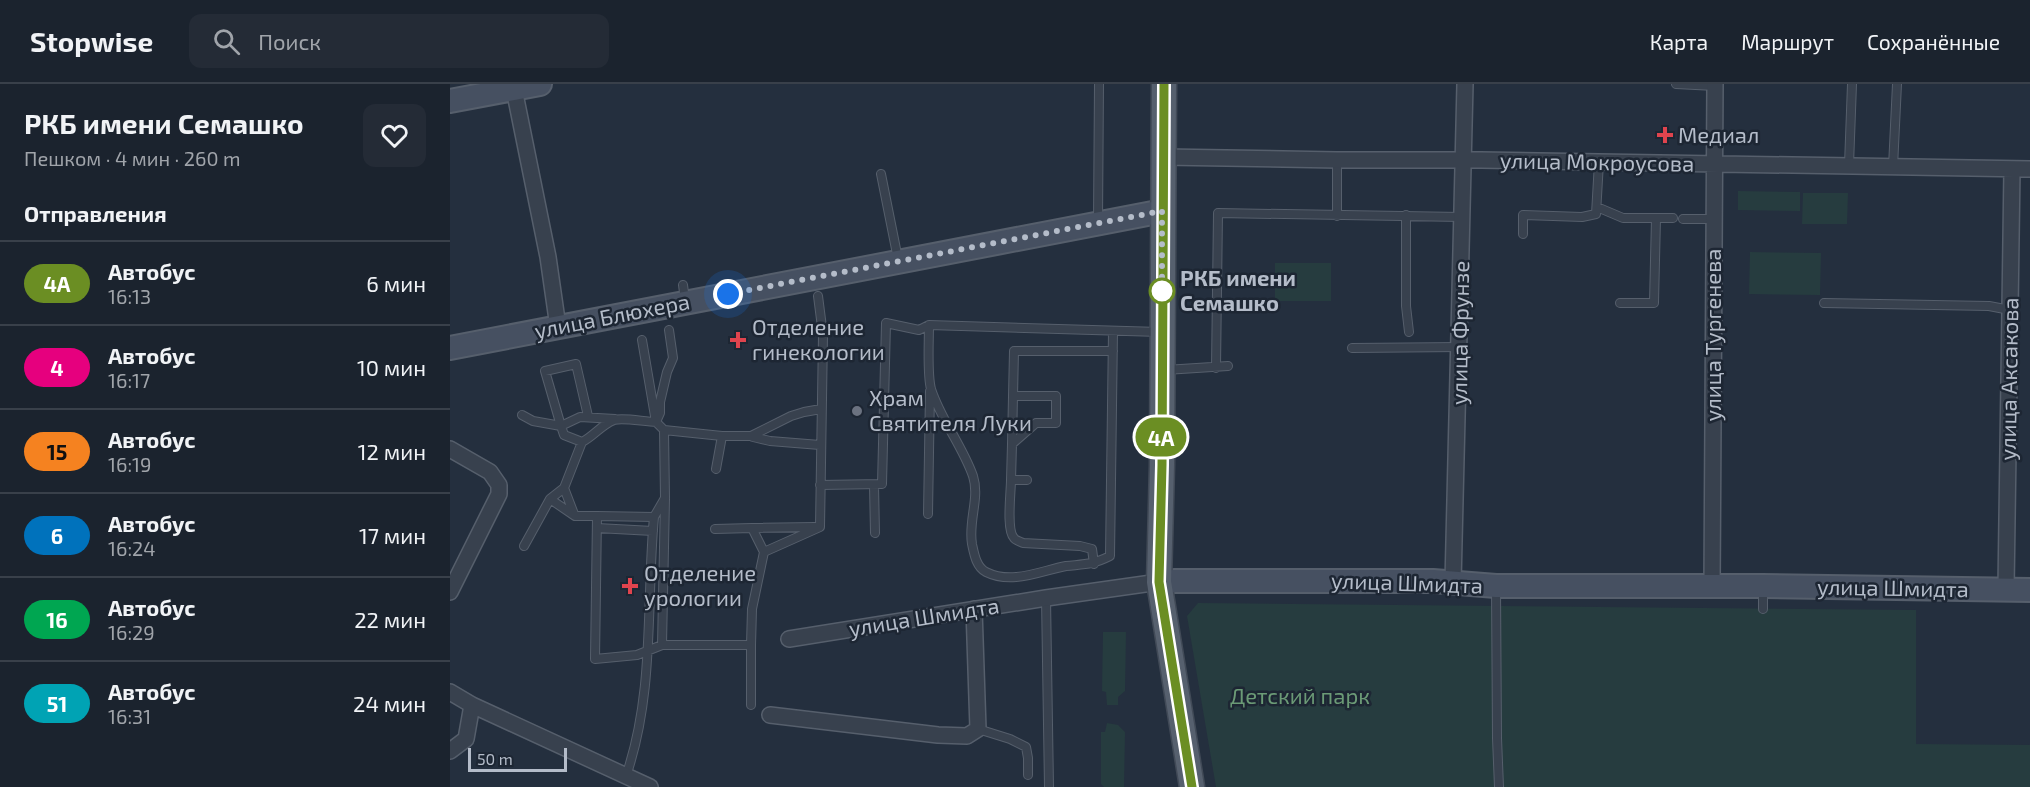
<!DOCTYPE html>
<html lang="ru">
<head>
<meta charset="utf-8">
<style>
	:root { --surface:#1b232e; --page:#242b36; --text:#f1f3f6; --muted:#a0a4aa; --line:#39404a }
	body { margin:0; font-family:"Exo 2",sans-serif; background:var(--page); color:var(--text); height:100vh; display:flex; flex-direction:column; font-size:22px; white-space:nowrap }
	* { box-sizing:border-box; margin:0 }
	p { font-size:20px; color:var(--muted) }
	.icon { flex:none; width:33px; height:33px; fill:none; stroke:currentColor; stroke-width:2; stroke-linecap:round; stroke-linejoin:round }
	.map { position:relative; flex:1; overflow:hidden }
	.panel { display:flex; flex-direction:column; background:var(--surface); width:450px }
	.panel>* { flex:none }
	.badge { padding:0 12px; border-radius:20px; font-size:21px; line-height:39px }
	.scale { position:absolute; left:18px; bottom:15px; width:99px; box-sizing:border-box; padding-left:6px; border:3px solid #b4bcc9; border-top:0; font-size:16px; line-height:21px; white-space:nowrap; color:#b4bcc9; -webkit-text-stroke:4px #1d2633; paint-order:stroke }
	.you { position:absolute; width:30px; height:30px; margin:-15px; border:4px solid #fff; border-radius:50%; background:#1a73e8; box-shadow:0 0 0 9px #1a73e833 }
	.map>.badge { position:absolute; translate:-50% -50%; box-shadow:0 0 0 3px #fff }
	h2 { padding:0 24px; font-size:22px; line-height:54px }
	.round { display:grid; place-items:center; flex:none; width:63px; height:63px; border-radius:12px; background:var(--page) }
	.headline { display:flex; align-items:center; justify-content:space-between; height:102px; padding:0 24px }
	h1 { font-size:28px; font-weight:700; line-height:45px }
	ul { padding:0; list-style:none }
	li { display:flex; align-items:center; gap:18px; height:84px; padding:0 24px; border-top:2px solid var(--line) }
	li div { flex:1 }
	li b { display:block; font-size:22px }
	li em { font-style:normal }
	li .badge { min-width:66px; font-weight:700; text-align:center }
	header { display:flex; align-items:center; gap:36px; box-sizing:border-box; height:84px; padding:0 30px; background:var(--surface); border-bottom:2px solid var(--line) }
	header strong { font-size:28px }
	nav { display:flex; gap:33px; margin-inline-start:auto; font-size:21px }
	.search { width:420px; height:54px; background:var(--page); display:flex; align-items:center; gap:15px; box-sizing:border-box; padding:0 21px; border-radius:12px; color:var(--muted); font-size:22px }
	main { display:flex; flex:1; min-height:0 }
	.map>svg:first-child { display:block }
	.green { fill:#263c3f }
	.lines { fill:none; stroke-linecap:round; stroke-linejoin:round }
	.lane-casing { stroke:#565f6c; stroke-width:10 }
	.street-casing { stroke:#565f6c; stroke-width:18 }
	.secondary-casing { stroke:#565f6c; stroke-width:26 }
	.primary-casing { stroke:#414a57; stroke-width:27 }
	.lane { stroke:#38414e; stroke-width:8 }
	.street { stroke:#38414e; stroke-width:15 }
	.secondary { stroke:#465061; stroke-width:22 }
	.primary { stroke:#56606e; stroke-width:24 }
	.line-casing { stroke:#fff; stroke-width:14 }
	.line { stroke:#6b8e23; stroke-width:9 }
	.walk { stroke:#b4bcc9; stroke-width:6; stroke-dasharray:0 10.8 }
	.health-dot { fill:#e0444e; stroke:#1d2633; stroke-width:2 }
	.stop-dot { fill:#fff; stroke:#6b8e23; stroke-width:3 }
	.worship-dot { fill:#6b7280; stroke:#1d2633; stroke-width:2 }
	.labels { text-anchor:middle; stroke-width:5; stroke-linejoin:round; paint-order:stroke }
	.poi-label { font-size:22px; fill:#b4bcc9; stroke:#1d2633; text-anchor:start }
	.street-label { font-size:22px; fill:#b4bcc9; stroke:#1d2633 }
	.stop-label { font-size:22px; font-weight:bold; fill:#b4bcc9; stroke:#1d2633; text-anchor:start }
	.park-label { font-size:22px; fill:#6b9a76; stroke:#1d2633 }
</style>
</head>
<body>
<header>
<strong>Stopwise</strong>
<div class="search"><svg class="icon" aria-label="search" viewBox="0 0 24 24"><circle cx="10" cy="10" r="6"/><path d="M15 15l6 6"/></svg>Поиск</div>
<nav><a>Карта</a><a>Маршрут</a><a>Сохранённые</a></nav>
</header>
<main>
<section class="panel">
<div class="headline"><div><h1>РКБ имени Семашко</h1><p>Пешком · 4 мин · 260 m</p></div><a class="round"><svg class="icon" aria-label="heart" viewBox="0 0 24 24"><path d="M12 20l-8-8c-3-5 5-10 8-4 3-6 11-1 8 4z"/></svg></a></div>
<h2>Отправления</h2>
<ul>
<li><span class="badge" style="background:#6b8e23;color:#fff">4А</span><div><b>Автобус</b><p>16:13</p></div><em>6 мин</em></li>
<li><span class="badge" style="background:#e6007e;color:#fff">4</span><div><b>Автобус</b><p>16:17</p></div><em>10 мин</em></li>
<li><span class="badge" style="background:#f58220;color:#111">15</span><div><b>Автобус</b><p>16:19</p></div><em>12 мин</em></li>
<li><span class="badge" style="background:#0072bc;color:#fff">6</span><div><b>Автобус</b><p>16:24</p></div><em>17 мин</em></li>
<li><span class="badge" style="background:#00a651;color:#fff">16</span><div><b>Автобус</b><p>16:29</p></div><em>22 мин</em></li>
<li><span class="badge" style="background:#00a3b4;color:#fff">51</span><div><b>Автобус</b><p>16:31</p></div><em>24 мин</em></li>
</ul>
</section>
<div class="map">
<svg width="1580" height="703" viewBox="0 0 1580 703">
	<rect width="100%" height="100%" fill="#242f3e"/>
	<path class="green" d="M1288,107L1350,108V127L1288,126Z
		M1353,109H1398L1397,140H1352Z
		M1300,168L1371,169L1370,211L1299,210Z
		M825,179H881V217H825Z
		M748,519L1466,526V660L1580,661V703H766L737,532Z
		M653,548H676L675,607L668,613V621H657L656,608L652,607Z
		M657,639L668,641L675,648L674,703H654L651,700V648H655Z"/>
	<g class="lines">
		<g class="lane-casing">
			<path id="lane" d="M1226,0L1265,2
				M1399,81L1402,0
				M1443,83L1447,0
				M431,90L448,175
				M1147,123L1173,134H1223
				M956,131V222L959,248
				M887,132V76
				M1233,135H1263
				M648,136L649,0
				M1073,150V131L1132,133L1146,130L1149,78
				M233,201L235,216
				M1170,219H1204L1206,134
				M1374,219L1539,222L1560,226
				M479,241C479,258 477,290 481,305C491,336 512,361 523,392C530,414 518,437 522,460C524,469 526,483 536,488C562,501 590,487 616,482C635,480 642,481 660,472L663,247
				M192,256L206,338L214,346
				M902,264L1010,263
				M766,284L768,129L1011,133
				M715,286L778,282
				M72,331L83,337L111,342L114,351L132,358C144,352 151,341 164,336C173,333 195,338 206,338L210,329V318L217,288L223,274L219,246
				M138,332L126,280L95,287L111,342L130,333L165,335
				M303,353L320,357L370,361
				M562,360L563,312
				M266,385L272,352
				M561,396L562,360L586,339H606V312H563L564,267H663
				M577,396H561C561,408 556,446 564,454C565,456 571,458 573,459L630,462L642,465L644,480
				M370,401L432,400L436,239L469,246L479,241L710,248
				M424,401L425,449
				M100,415L114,404
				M124,430L114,404L132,358
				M478,430L480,307
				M204,433L147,432L145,575L187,571L212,561H301L302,525L314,468L370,443L373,251L368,212
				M147,444L203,447
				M302,444L365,443
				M265,445L302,444L314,468
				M74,462L100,415L125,432H147
				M1046,504L1047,654L1049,703
				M596,514L599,703
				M1313,525V504
				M212,561L215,415
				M301,621V561
				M528,645L560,655L576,663L578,674V691
				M176,692C205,608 196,519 204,433L215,414L214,346L272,352H301L341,332L354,328L371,325"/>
		</g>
		<g class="street-casing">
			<path id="street" d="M63,0L98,173L108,243
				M714,73L887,76H1031L1580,85
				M0,365L40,388L49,401V410L0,508
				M1003,499L1015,0
				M1262,503L1265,0
				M1556,505L1562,85
				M339,555L596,514L709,498
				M0,608L22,621L200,703
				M320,631L488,651L517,652L528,645L524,525
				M0,667L16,655L22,621"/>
		</g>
		<g class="secondary-casing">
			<path id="secondary" d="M0,17L90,0
				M0,264L713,127
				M709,498L725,497H983L1046,502H1313L1580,506"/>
		</g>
		<g class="primary-casing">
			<path id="primary" d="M714,0L712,381L709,498L742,703"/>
		</g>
		<use href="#lane" class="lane"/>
		<use href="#street" class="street"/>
		<use href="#secondary" class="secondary"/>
		<use href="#primary" class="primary"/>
	</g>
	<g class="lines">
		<g class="line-casing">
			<path id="line" d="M714,0L712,381L709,498L742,703"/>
		</g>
		<use href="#line" class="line"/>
		<path class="walk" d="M278,210L712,127V207"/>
	</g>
	<g class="health-dot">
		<path d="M1212 42h6v6h6v6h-6v6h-6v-6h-6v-6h6z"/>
		<path d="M285 247h6v6h6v6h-6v6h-6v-6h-6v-6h6z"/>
		<path d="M177 493h6v6h6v6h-6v6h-6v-6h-6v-6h6z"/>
	</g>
	<circle class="stop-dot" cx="712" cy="207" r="12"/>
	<circle class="worship-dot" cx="407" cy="327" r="6"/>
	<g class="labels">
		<g class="poi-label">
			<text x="1228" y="59">Медиал</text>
			<text x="302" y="251">Отделение<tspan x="302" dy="25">гинекологии</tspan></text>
			<text x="419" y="322">Храм<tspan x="419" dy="25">Святителя Луки</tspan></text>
			<text x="194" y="497">Отделение<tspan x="194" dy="25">урологии</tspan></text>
		</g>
		<g class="street-label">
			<text transform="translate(1147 78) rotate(1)" y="8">улица Мокроусова</text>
			<text transform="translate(162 232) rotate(-11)" y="8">улица Блюхера</text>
			<text transform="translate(1010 249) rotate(-89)" y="8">улица Фрунзе</text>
			<text transform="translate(1263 251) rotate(-90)" y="8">улица Тургенева</text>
			<text transform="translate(1559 295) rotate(-89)" y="8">улица Аксакова</text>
			<text transform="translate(957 499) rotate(2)" y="8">улица Шмидта</text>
			<text transform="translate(1443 504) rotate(1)" y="8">улица Шмидта</text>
			<text transform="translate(474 533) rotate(-9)" y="8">улица Шмидта</text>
		</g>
		<g class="stop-label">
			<text x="730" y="202">РКБ имени<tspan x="730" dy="25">Семашко</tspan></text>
		</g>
		<g class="park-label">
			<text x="850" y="620">Детский парк</text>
		</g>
	</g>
</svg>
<div class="scale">50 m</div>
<div class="you" style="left:278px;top:210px"></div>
<b class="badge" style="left:711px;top:353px;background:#6b8e23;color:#fff">4А</b>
</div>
</main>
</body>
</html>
